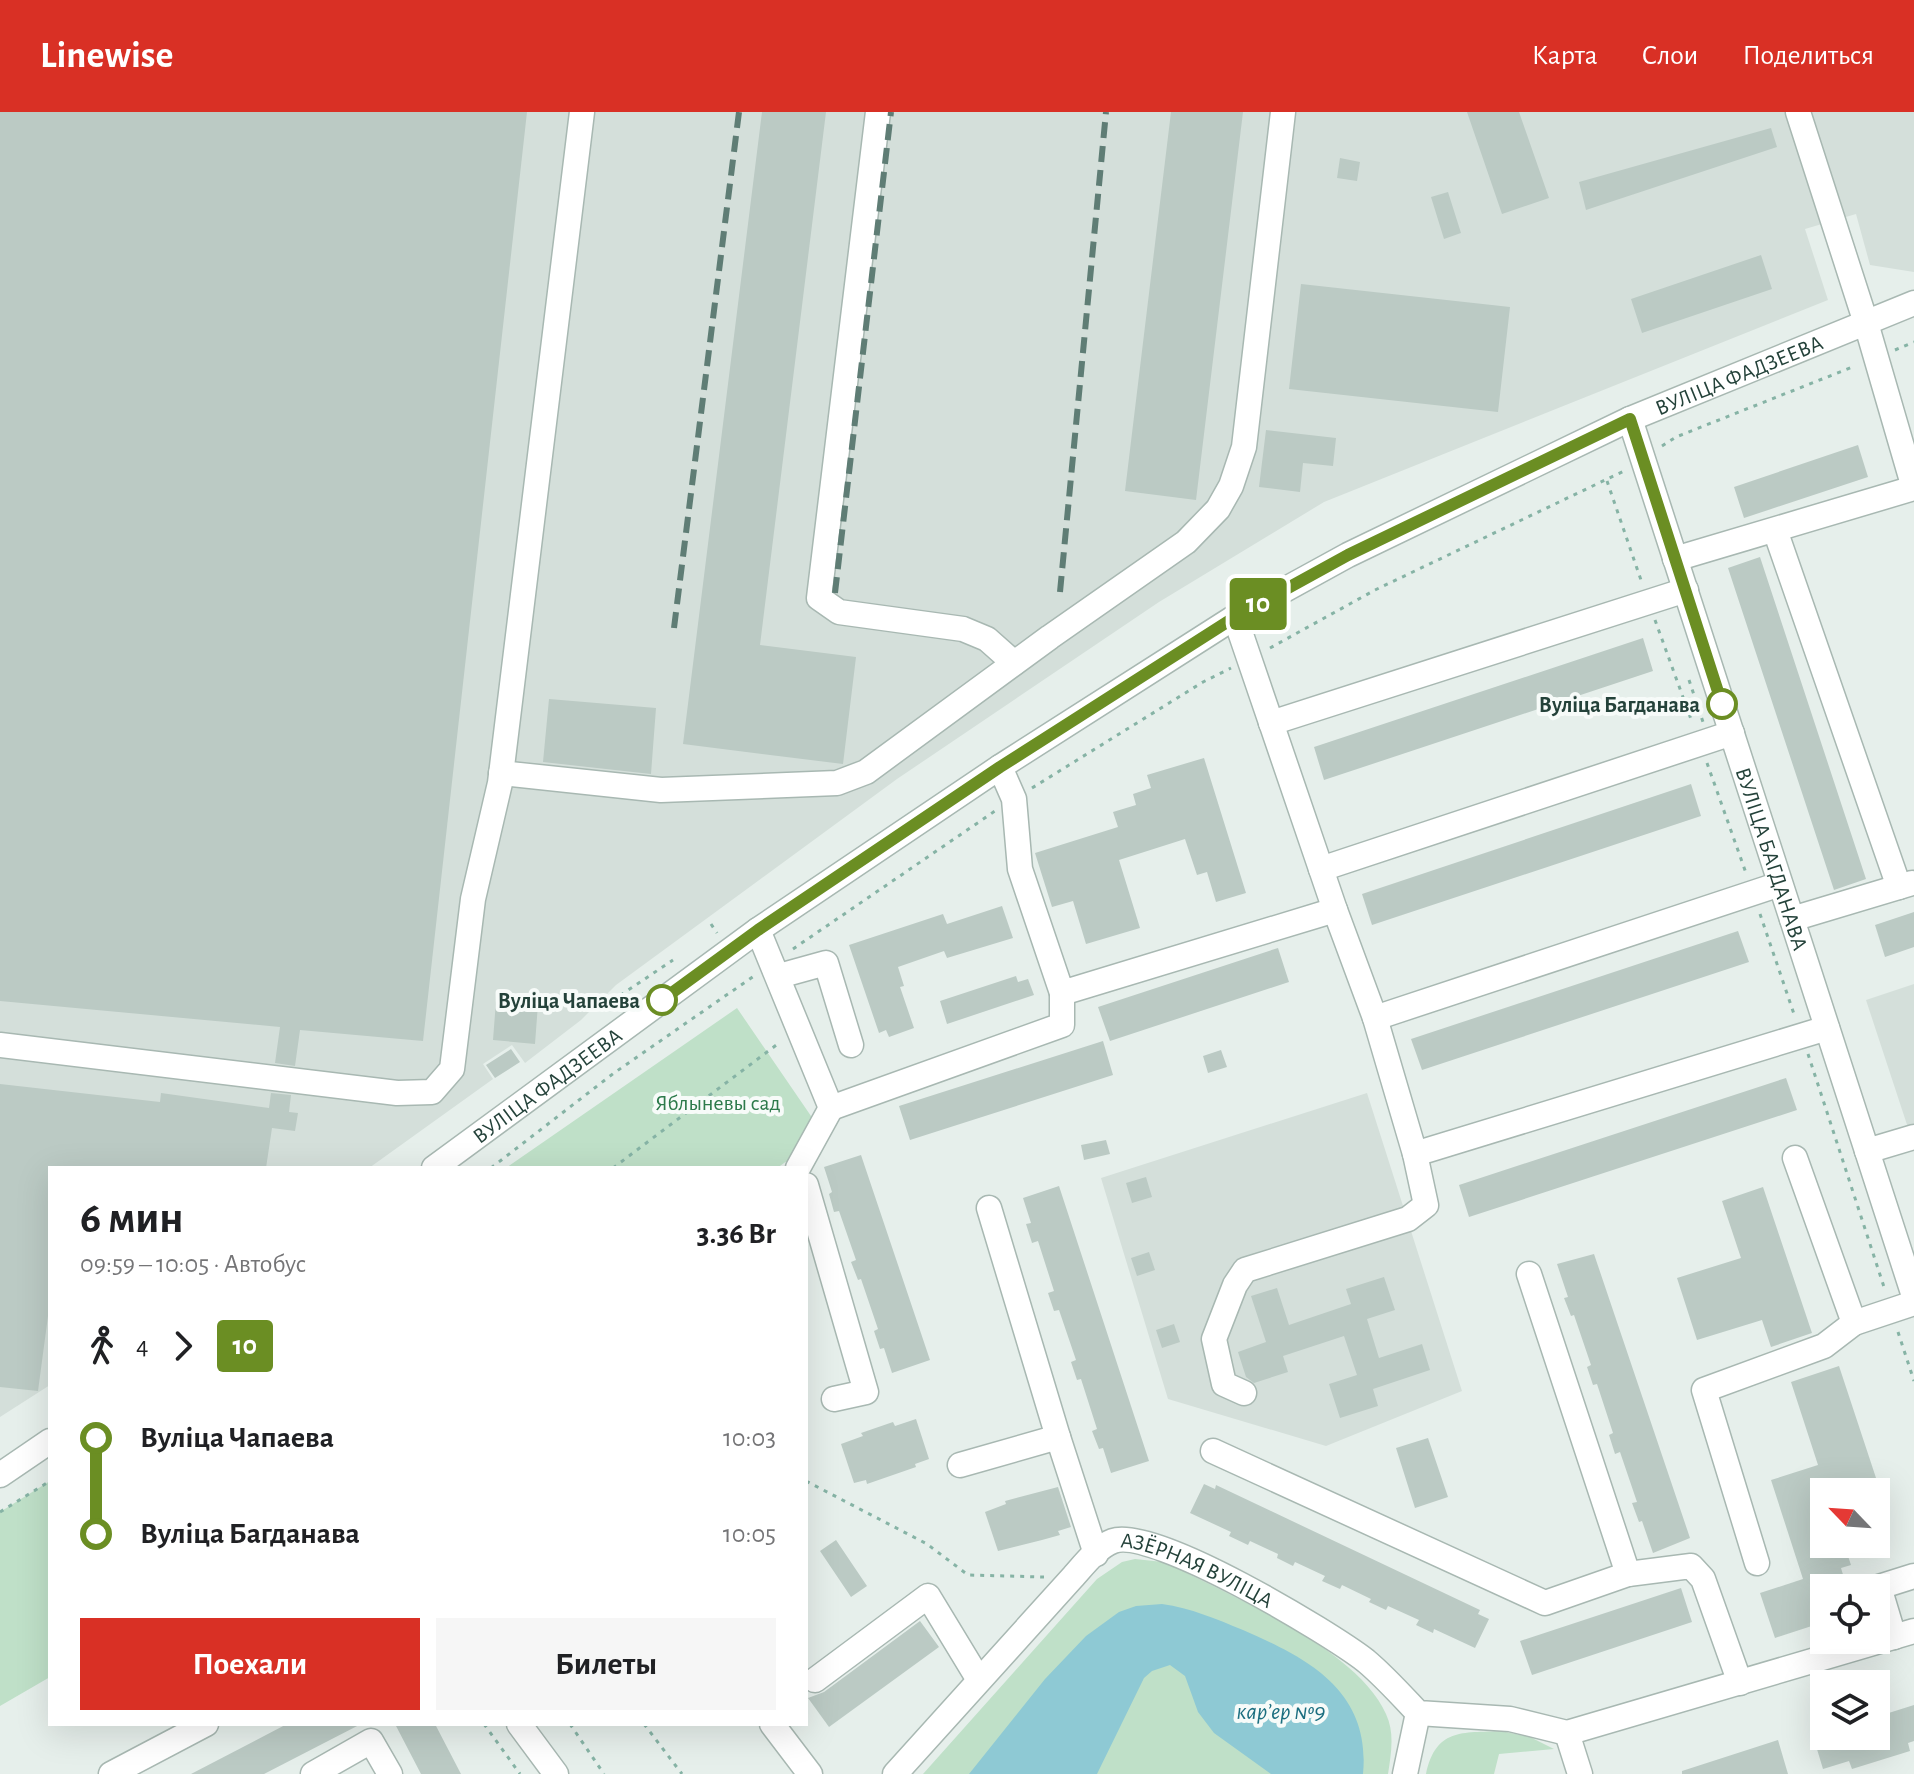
<!DOCTYPE html>
<html lang="ru">
<head>
<meta charset="utf-8">
<style>
	:root { --surface:#fff; --page:#f6f6f6; --text:#202124; --muted:#757577; --accent:#d93025 }
	body { margin:0; font-family:"Alegreya Sans",sans-serif; background:var(--page); color:var(--text); height:100vh; display:flex; flex-direction:column; font-size:30px; white-space:nowrap }
	* { box-sizing:border-box; margin:0 }
	p { font-size:26px; color:var(--muted) }
	.icon { flex:none; width:44px; height:44px; fill:none; stroke:currentColor; stroke-width:2; stroke-linecap:round; stroke-linejoin:round }
	.map { position:relative; flex:1; overflow:hidden }
	.drawer { position:absolute; left:48px; top:1054px; width:760px; height:560px; display:flex; flex-direction:column; background:var(--surface); border-radius:0px; box-shadow:0 8px 32px #0002 }
	.drawer>* { flex:none }
	.badge { padding:0 16px; border-radius:6px; font-size:28px; line-height:52px }
	.needle { width:52px; rotate:295deg }
	.buttons { position:absolute; left:1810px; top:1366px; display:grid; gap:16px }
	.buttons a { display:grid; place-items:center; width:80px; height:80px; border-radius:0px; background:var(--surface); box-shadow:0 8px 32px #0002; font-size:40px }
	.map>.badge { position:absolute; translate:-50% -50%; box-shadow:0 0 0 4px #fff }
	.legs { display:flex; align-items:center; gap:12px; height:88px; padding:0 32px; font-size:26px }
	.legs p { margin-inline-start:auto }
	.head { display:flex; align-items:center; justify-content:space-between; height:136px; padding:0 32px }
	h1 { font-size:44px; font-weight:700; line-height:60px }
	.cta { display:flex; gap:16px; margin-top:auto; padding:16px 32px }
	.cta a { flex:1; height:92px; border-radius:0px; background:var(--accent); color:#fff; font-size:32px; font-weight:700; line-height:92px; text-align:center }
	.cta a+a { background:var(--page); color:var(--text) }
	ul { padding:0 32px; list-style:none }
	li { display:flex; align-items:center; gap:28px; height:96px; font-size:30px }
	li i { display:grid; place-items:center; width:12px; height:100%; margin:0 10px; background:currentColor }
	li i::after { content:''; width:20px; height:20px; margin:-10px; border:6px solid; border-radius:50%; background:var(--surface) }
	li p { margin-inline-start:auto }
	li:first-child i { background:linear-gradient(#0000 50%,currentColor 0) }
	li:last-child i { background:linear-gradient(currentColor 50%,#0000 0) }
	header { display:flex; align-items:center; gap:48px; box-sizing:border-box; height:112px; padding:0 40px; background:var(--accent); color:#fff }
	header strong { font-size:38px }
	nav { display:flex; gap:44px; margin-inline-start:auto; font-size:28px }
	.map>svg:first-child { display:block }
	.built { fill:#d4dfda }
	.green { fill:#bfe0c8 }
	.water { fill:#8ec9d4 }
	.building { fill:#bbcac4 }
	.lines { fill:none; stroke-linecap:round; stroke-linejoin:round }
	.minor-casing { stroke:#a8b8b2; stroke-width:27 }
	.path { stroke:#86b3a5; stroke-width:3; stroke-dasharray:4 6; stroke-linecap:butt }
	.minor { stroke:#fff; stroke-width:24 }
	.rail { stroke:#5f7d75; stroke-width:6; stroke-dasharray:16 8; stroke-linecap:butt }
	.line-1-casing { stroke:#fff; stroke-width:18 }
	.line-1 { stroke:#6b8e23; stroke-width:12 }
	.stop-1-dot { fill:#fff; stroke:#6b8e23; stroke-width:4 }
	.labels { text-anchor:middle; stroke-width:8; stroke-linejoin:round; paint-order:stroke }
	.street-label { font-size:22px; fill:#24423a; stroke:#f7fbf9 }
	.stop-label { font-size:22px; font-weight:bold; fill:#24423a; stroke:#f7fbf9; text-anchor:end }
	.park-label { font-size:22px; fill:#2d7a4b; stroke:#f7fbf9 }
	.water-label { font-size:24px; font-style:italic; fill:#1c6f80; stroke:#f7fbf9 }
</style>
</head>
<body>
<header>
<strong>Linewise</strong>
<nav><a>Карта</a><a>Слои</a><a>Поделиться</a></nav>
</header>
<div class="map">
<svg width="1914" height="1662" viewBox="0 0 1914 1662">
	<rect width="100%" height="100%" fill="#e6efeb"/>
	<path class="built" d="M0,0H1914V160L1870,153L1856,102L1805,117L1828,188L1324,390L1159,490L897,667L616,873L581,908L525,951L512,933L483,952L493,967L369,1056H50V1273L0,1305Z
		M1914,872V1034L1866,888Z
		M1367,981L1462,1279L1326,1334L1168,1287L1101,1066Z"/>
	<path class="green" d="M737,896L824,1023L777,1056H506Z
		M50,1369V1565L0,1594V1400Z
		M1135,1447L1163,1450L1177,1456C1237,1487 1358,1538 1386,1602C1395,1621 1391,1642 1388,1662H923L1097,1467L1122,1450Z
		M1501,1619L1530,1625L1554,1637L1499,1642L1494,1662H1426C1436,1616 1462,1621 1501,1619Z"/>
	<path class="water" d="M1162,1492C1191,1496 1216,1507 1243,1518C1308,1546 1371,1579 1363,1662H1271L1214,1621L1198,1600L1185,1564L1170,1553L1152,1559L1144,1566L1097,1662H969L1045,1567L1086,1524L1119,1500L1136,1494Z"/>
	<path class="building" d="M0,0H527L423,929L300,918L295,954L275,951L280,915L0,889Z
		M762,0H826L760,533L856,545L843,652L683,632Z
		M1171,0H1243L1196,388L1125,379Z
		M1467,0H1519L1549,86L1502,102Z
		M1771,16L1777,35L1586,98L1579,70Z
		M1340,46L1360,50L1357,69L1337,66Z
		M1448,80L1461,121L1444,127L1431,85Z
		M1761,143L1772,177L1642,221L1631,187Z
		M1301,172L1510,195L1498,300L1289,277Z
		M1266,318L1336,326L1333,354L1303,351L1300,380L1259,375Z
		M1858,333L1868,365L1744,406L1734,375Z
		M1760,445L1866,767L1834,778L1728,456Z
		M1643,526L1653,559L1324,668L1314,635Z
		M549,587L656,596L651,662L543,650Z
		M1204,646L1246,781L1216,790L1207,760L1197,763L1185,727L1119,748L1140,816L1086,832L1073,789L1052,795L1035,741L1118,715L1113,700L1136,693L1133,682L1151,676L1147,663Z
		M1691,672L1701,704L1372,813L1362,782Z
		M1002,794L1013,826L947,846L944,839L898,855L904,874L900,875L914,916L889,925L886,918L879,921L849,833L943,802L947,812Z
		M1914,800V835L1885,845L1875,813Z
		M1738,819L1749,850L1422,958L1411,927Z
		M1278,836L1289,870L1110,929L1098,895Z
		M1016,864L1018,870L1028,867L1034,883L947,912L940,889Z
		M496,889L538,892L535,932L493,928Z
		M1103,929L1113,963L910,1028L899,994Z
		M511,937L520,950L495,966L486,953Z
		M1221,938L1227,955L1208,961L1203,944Z
		M1786,966L1797,998L1469,1105L1459,1073Z
		M0,972L160,990L161,981L269,996L271,981L291,983L289,1000L298,1001L295,1019L272,1016L266,1056H50V1189L38,1279L0,1275Z
		M1106,1028L1110,1042L1084,1048L1081,1033Z
		M861,1043L930,1248L892,1261L884,1236L880,1237L874,1219L878,1217L861,1167L858,1168L851,1150L856,1148L839,1099L834,1100L829,1082L832,1080L824,1055Z
		M1146,1065L1152,1085L1132,1091L1126,1071Z
		M1059,1074L1149,1349L1111,1361L1103,1336L1099,1337L1092,1319L1097,1317L1081,1267L1077,1268L1071,1250L1076,1248L1059,1198L1054,1199L1048,1181L1054,1179L1038,1129L1032,1131L1026,1112L1031,1111L1023,1086Z
		M1763,1075L1812,1221L1771,1235L1762,1208L1697,1228L1677,1166L1741,1146L1722,1089Z
		M1149,1140L1155,1158L1137,1164L1131,1146Z
		M1594,1142L1690,1426L1653,1441L1642,1409L1639,1410L1632,1391L1637,1390L1620,1340L1615,1342L1609,1323L1613,1321L1597,1272L1593,1273L1587,1255L1591,1253L1574,1203L1571,1204L1564,1186L1568,1185L1557,1152Z
		M1384,1165L1395,1198L1367,1207L1379,1246L1422,1232L1430,1258L1373,1277L1378,1294L1340,1306L1329,1272L1357,1263L1344,1224L1283,1244L1288,1260L1254,1271L1246,1265L1238,1240L1266,1230L1251,1184L1277,1176L1289,1213L1351,1192L1346,1177Z
		M1174,1212L1180,1230L1162,1236L1156,1218Z
		M1839,1254L1878,1372L1854,1380H1824V1432H1844L1851,1453L1841,1456L1847,1476H1824V1510L1775,1526L1760,1481L1803,1467L1771,1368L1818,1353L1791,1270Z
		M916,1307L929,1347L915,1352L916,1355L867,1372L866,1368L854,1371L841,1332L863,1324L861,1321L893,1310L895,1314Z
		M1428,1326L1448,1385L1415,1396L1396,1336Z
		M1204,1372L1215,1377L1216,1373L1480,1498L1478,1502L1489,1507L1475,1536L1434,1517L1433,1521L1416,1513L1419,1508L1388,1494L1386,1498L1369,1490L1371,1487L1342,1473L1340,1477L1322,1469L1325,1464L1295,1450L1293,1454L1277,1446L1278,1442L1250,1429L1248,1433L1229,1424L1231,1420L1190,1401Z
		M1058,1375L1071,1415L1058,1419L1060,1423L1042,1428L998,1439L985,1400L1006,1392L1005,1389Z
		M836,1428L867,1474L851,1485L820,1439Z
		M1681,1476L1692,1510L1532,1563L1520,1529Z
		M920,1509L939,1535L829,1615L808,1586L824,1580Z
		M1914,1593V1629L1908,1631L1910,1639L1852,1657L1849,1649L1823,1657L1813,1624H1876V1605Z
		M287,1612H361L264,1662H191Z
		M395,1612H435L461,1662H421Z
		M1778,1628L1788,1662H1682V1659Z"/>
	<g class="lines">
		<g class="minor-casing">
			<g id="minor">
				<path d="M878,0L819,486L839,500L963,517L987,527L1014,551"/>
				<path d="M1798,0L1866,211L1914,376"/>
				<path id="s1" d="M1630,307L1914,1184"/>
				<path d="M1775,418L1899,775"/>
				<path d="M1675,447L1914,376"/>
				<path d="M1235,505L1335,798L1375,906L1415,1042L1426,1093L1408,1107L1245,1158L1235,1173L1214,1227L1224,1272L1244,1281"/>
				<path d="M1271,611L1686,478"/>
				<path d="M1000,655L1014,687L1020,757L1062,881L1335,798"/>
				<path d="M501,661L661,678L837,671L866,660L1050,525L1186,430L1218,397L1231,374L1244,335L1283,0"/>
				<path d="M1321,757L1732,621"/>
				<path d="M1792,807L1912,771"/>
				<path d="M758,818L831,996L1062,913V881"/>
				<path d="M779,864L826,851L851,933"/>
				<path d="M1375,906L1780,772"/>
				<path d="M0,933L397,981L432,980L452,957L473,787L500,671L582,0"/>
				<path d="M1867,1039L1914,1025"/>
				<path d="M1415,1042L1827,916"/>
				<path d="M1795,1046L1854,1211L1914,1191"/>
				<path id="s2" d="M434,1056L758,818L1000,655L1235,505L1348,443L1630,307L1914,191"/>
				<path d="M798,1056L831,996"/>
				<path d="M806,1073L866,1280L834,1287"/>
				<path d="M989,1096L1058,1325L1096,1442"/>
				<path d="M1529,1162L1628,1462"/>
				<path d="M1213,1339L1545,1491L1628,1462L1691,1454L1703,1467L1740,1571"/>
				<path d="M960,1353L1058,1325"/>
				<path d="M0,1363L50,1329"/>
				<path d="M1757,1451L1704,1278L1824,1234L1854,1211"/>
				<path d="M1894,1525L1879,1475L1914,1464"/>
				<path d="M815,1568L928,1484L979,1568"/>
				<path d="M519,1612L556,1662"/>
				<path d="M772,1612L810,1662"/>
				<path d="M1567,1621L1580,1662"/>
				<path d="M111,1662L206,1612"/>
				<path d="M313,1662L371,1629L390,1662"/>
				<path id="s3" d="M895,1662L1072,1466C1083,1454 1097,1435 1113,1429C1153,1414 1330,1521 1366,1549C1385,1565 1401,1583 1418,1601L1510,1607L1567,1621L1914,1519"/>
				<path d="M1405,1662L1418,1601"/>
			</g>
		</g>
		<path class="path" d="M1895,238L1914,230
			M1662,334L1676,325L1855,254
			M1607,369L1642,471
			M1655,508L1692,610
			M1270,536L1375,478L1624,359
			M1689,568L1703,610
			M1707,651L1746,761
			M1032,676L1203,570L1231,556
			M1760,802L1795,905
			M711,812L717,821
			M793,837L995,699
			M612,889L673,848
			M1808,942L1885,1178
			M491,1056L614,961L754,864
			M613,1056L779,931
			M1898,1220L1914,1269
			M806,1369L927,1432L968,1463L1044,1465
			M0,1400L50,1369
			M484,1612L520,1662
			M570,1612L604,1662
			M644,1612L682,1662"/>
		<use href="#minor" class="minor"/>
		<path class="rail" d="M1060,480L1106,0
			M835,481L891,0
			M674,516L739,0"/>
	</g>
	<g class="lines">
		<g class="line-1-casing">
			<path id="line-1" d="M662,888L758,818L1000,655L1235,505L1348,443L1630,307L1722,592"/>
		</g>
		<use href="#line-1" class="line-1"/>
	</g>
	<g class="stop-1-dot">
		<circle cx="1722" cy="592" r="14"/>
		<circle cx="662" cy="888" r="14"/>
	</g>
	<g class="labels">
		<g class="street-label">
			<text dy="8" stroke="none"><textPath href="#s2" startOffset="1532">ВУЛІЦА ФАДЗЕЕВА</textPath></text>
			<text dy="8" stroke="none"><textPath href="#s1" startOffset="462">ВУЛІЦА БАГДАНАВА</textPath></text>
			<text dy="8" stroke="none"><textPath href="#s2" startOffset="140">ВУЛІЦА ФАДЗЕЕВА</textPath></text>
			<text dy="8" stroke="none"><textPath href="#s3" startOffset="410">АЗЁРНАЯ ВУЛІЦА</textPath></text>
		</g>
		<g class="stop-label">
			<text x="1700" y="600">Вуліца Багданава</text>
			<text x="640" y="896">Вуліца Чапаева</text>
		</g>
		<g class="park-label">
			<text x="718" y="998">Яблыневы сад</text>
		</g>
		<g class="water-label">
			<text x="1281" y="1607">карʼер №9</text>
		</g>
	</g>
</svg>
<div class="buttons">
<a><svg class="needle" viewBox="-14 -14 28 28"><path d="M0-13l5 13h-10z" fill="#e53935"/><path d="M0 13l5-13h-10z" fill="#757577"/></svg></a>
<a><svg class="icon" aria-label="locate" viewBox="0 0 24 24"><circle cx="12" cy="12" r="6"/><path d="M12 2v4M12 18v4M2 12h4M18 12h4"/></svg></a>
<a><svg class="icon" aria-label="layers" viewBox="0 0 24 24"><path d="M12 4l9 5-9 5-9-5zM3 14l9 5 9-5"/></svg></a>
</div>
<b class="badge" style="left:1258px;top:492px;background:#6b8e23;color:#fff">10</b>
<section class="drawer">
<div class="head"><div><h1>6 мин</h1><p>09:59 – 10:05 · Автобус</p></div><b>3.36 Br</b></div>
<div class="legs"><svg class="icon" aria-label="walk" viewBox="0 0 24 24"><circle cx="13" cy="4" r="2"/><path d="M13 8l-2 6 4 7M11 14l-3 7M7 12l3-4h3l4 4"/></svg>4<svg class="icon" aria-label="forward" viewBox="0 0 24 24"><path d="M9 5l7 7-7 7"/></svg><b class="badge" style="background:#6b8e23;color:#fff">10</b></div>
<ul>
<li><i style="color:#6b8e23"></i><b>Вуліца Чапаева</b><p>10:03</p></li>
<li><i style="color:#6b8e23"></i><b>Вуліца Багданава</b><p>10:05</p></li>
</ul>
<div class="cta"><a>Поехали</a><a>Билеты</a></div>
</section>
</div>
</body>
</html>
